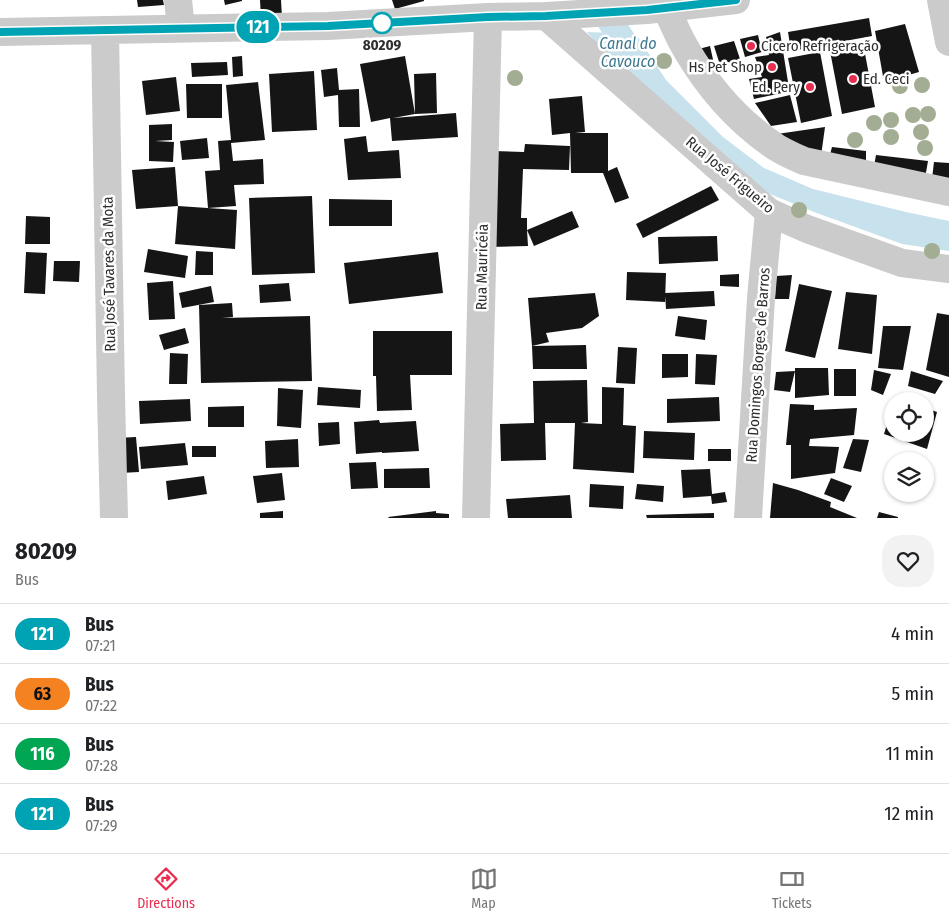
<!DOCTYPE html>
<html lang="en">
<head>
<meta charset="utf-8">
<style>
	:root { --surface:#fff; --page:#f2f2f2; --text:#202124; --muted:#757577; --line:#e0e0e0; --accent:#e82d50 }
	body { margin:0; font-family:"Fira Sans Condensed",sans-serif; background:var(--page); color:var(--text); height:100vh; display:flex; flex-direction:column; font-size:19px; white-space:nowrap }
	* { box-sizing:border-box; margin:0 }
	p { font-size:16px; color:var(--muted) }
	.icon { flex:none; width:28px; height:28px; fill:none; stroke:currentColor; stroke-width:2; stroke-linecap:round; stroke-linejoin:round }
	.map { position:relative; height:518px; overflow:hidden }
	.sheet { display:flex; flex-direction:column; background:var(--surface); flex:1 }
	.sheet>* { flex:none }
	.badge { padding:0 10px; border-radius:16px; font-size:18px; line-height:32px }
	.tools { position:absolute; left:884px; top:392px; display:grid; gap:10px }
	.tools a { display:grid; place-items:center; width:50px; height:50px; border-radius:50%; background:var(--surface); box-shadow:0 1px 4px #0004; font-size:25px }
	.map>.badge { position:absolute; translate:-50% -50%; box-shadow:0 0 0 2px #fff }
	.round { display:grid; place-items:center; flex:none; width:52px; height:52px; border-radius:20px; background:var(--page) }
	.headline { display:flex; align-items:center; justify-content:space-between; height:85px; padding:0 15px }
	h1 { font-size:24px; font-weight:700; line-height:38px }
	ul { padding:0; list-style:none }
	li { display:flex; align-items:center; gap:15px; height:60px; padding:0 15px; border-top:1px solid var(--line) }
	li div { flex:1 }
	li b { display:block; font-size:19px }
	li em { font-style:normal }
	li .badge { min-width:55px; font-weight:700; text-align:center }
	.tabs { display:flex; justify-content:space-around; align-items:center; height:70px; border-top:1px solid var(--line); background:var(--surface); font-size:14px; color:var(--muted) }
	.tabs a { display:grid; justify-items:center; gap:2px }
	.tabs .active { color:var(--accent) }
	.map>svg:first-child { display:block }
	.water { fill:#c7e2ec }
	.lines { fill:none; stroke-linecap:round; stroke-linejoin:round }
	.canal { stroke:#c7e2ec; stroke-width:26 }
	.building { fill:#151515 }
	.minor { stroke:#cbcbcb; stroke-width:28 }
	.tree { fill:#a2ad93 }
	.line-casing { stroke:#fff; stroke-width:11 }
	.line { stroke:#00a3b4; stroke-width:8 }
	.stop-dot { fill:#fff; stroke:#00a3b4; stroke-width:2.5 }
	.poi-dot { fill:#e82d50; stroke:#fff; stroke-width:2 }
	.labels { text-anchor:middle; stroke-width:5; stroke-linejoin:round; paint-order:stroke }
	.stop-label { font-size:15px; font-weight:bold; fill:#2e2e2e; stroke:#fff }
	.poi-label { font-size:15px; fill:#2e2e2e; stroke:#fff; text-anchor:start }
	.street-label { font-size:15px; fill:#2e2e2e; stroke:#fff }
	.water-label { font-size:16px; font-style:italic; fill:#3b7991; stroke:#fff }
</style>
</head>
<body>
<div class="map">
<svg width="949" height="518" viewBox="0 0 949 518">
	<rect width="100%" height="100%" fill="#fff"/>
	<path class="water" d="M587,32L636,34L666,80L723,137L764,168L813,189L906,212L949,221V251L902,244L814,212L753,187L650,102Z"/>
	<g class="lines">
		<path class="canal" d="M596,0L638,63"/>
	</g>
	<path class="building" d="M137,0H163L164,5L138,7Z
		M224,0H242V1L225,5Z
		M260,0H281L282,17L261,18Z
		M392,0H424V1L395,9Z
		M869,18L872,36L791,51L788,32Z
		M905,24L919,72L884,82L875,31Z
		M780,32L788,82L779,84L782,93L754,99L749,79L762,77L755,57L769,55L766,37Z
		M758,35L762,52L745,57L740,39Z
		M734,41L740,59L720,65L714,46Z
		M863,43L875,107L842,114L830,51Z
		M710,46L714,64L701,68L695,50Z
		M820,52L832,116L801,123L788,58Z
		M242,56L243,76L233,77L232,57Z
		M405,56L415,114L414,74L436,73L437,113L415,114L393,118L456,113L458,137L392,141L390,118L371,122L360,64Z
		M227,62L228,75L192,77L191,63Z
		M337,68L339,90L359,89L360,127H339L338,95L324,97L321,70Z
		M314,71L317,130L272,132L269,74Z
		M176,77L180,111L146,115L142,81Z
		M258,82L265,140L231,143L233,161L263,159L264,184L234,185L236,206L208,208L205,171L220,170L218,141L231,140L226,85Z
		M186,84H222V118H187Z
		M790,95L797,122L771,126L755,103Z
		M582,96L585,132L575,133H608V171L617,167L629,198L615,203L603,173H571L570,133L552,135L549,99Z
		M172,124V140L155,141L174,142L173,162L149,161V125Z
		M825,127L821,156L777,134Z
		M366,136L368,152L399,150L401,178L348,180L344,139Z
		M207,138L209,158L182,160L180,141Z
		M525,144L570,146L569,170L523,169L521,218H527V230L572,211L579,227L534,246L527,230L528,246L490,247L493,151L524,152Z
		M832,147L866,151V171L828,162Z
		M876,155L928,161L924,184L873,172Z
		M934,162L949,163V191L931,187Z
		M175,167L178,206L237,210L235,249L175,244L178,206L136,209L132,170Z
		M711,186L719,200L643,238L636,224Z
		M312,196L315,273L252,275L249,198Z
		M329,199L392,200V226H329Z
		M26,216L50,217V244H25Z
		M717,236L718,261L659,264L658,237Z
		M148,249L188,256L185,278L144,272Z
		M196,251L213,252V275H195Z
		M26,252L47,253L45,294L24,293Z
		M438,252L443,293L349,304L344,263Z
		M54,261H80L79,282L53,281Z
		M627,272L666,273L665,302L626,300Z
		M739,274V287L720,286V275Z
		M792,275L789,299H775L776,276Z
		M173,281L175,319L149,320L147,283Z
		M289,283L291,301L260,303L259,285Z
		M799,284L832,291L815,358L785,351Z
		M211,286L214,302L182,308L179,293Z
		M714,291L715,306L666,309L665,293Z
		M846,292L877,295L872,354L838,349Z
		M595,293L599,316L582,328L546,333L549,342L532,346L528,298Z
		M232,303L233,317L222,318L310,316L312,381L201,383L199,305Z
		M937,313L949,315V377L926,370Z
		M678,316L707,320L705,340L675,336Z
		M883,326H911L903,370L878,368Z
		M185,328L189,343L164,350L159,335Z
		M373,331H452V375H410L412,410L377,411L376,376H373Z
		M586,345L587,369H533L532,346Z
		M618,347L637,348L635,384L616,383Z
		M170,353L188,354L187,384H169Z
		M662,354H688V377L662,378Z
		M696,354L717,355L715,385L695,384Z
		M795,368H828L829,395L795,398V371L790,392L774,390L776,372L795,371Z
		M834,369H856V396H834Z
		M874,370L891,374L883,395L871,390Z
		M911,371L943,381L935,394L908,386Z
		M587,380L588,422L581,423L602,424V387L624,388L623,425L636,426L634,473L573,469L575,423H545L546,460L501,461L500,424L534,423L533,381Z
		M318,387L361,390L360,408L317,405Z
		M278,388L303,390L301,428L277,426Z
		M719,397L720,421L667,423V399Z
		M190,399L191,421L140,424L139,401Z
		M790,404L814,405V410L857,408L854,435L810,439L809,446L839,447L835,473L791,479V445H786Z
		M244,406V427H208V407Z
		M892,408V434H925V408L937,412L927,449L884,434Z
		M379,420L380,423L416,421L419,451L382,453V452L356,454L354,422Z
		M339,422L340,444L319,446L318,423Z
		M644,431L695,433L694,460L643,458Z
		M136,437L139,472L120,473L117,438Z
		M298,439L299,467L266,468L265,441Z
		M853,439L869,440L861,472L843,468Z
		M185,443L188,465L141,469L139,447Z
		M192,446H216V457H192Z
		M708,449H731V461H708Z
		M376,462L378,488L351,489L349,463Z
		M429,468L430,488H384V469Z
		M710,469L712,494L725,492L727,502L712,504L711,496L683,498L681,470Z
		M282,473L285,500L257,503L253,476Z
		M204,476L207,494L168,500L166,481Z
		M831,478L852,486L844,502L824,494Z
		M773,483L798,490L831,502L830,507L857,518H770Z
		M590,484L624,486L623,509L589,507Z
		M637,484L664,486L663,502L635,499Z
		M570,495L572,518H508L506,499Z
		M283,511V518H260V513Z
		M436,511V513L449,514V518H389L388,517Z
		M879,512L898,517V518H877Z
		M714,513V518H647L646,515Z"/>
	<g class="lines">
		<path class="minor" d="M178,0L181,28
			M941,0L949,42
			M666,8C673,22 678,36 686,49C707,85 736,119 770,143C780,151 792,156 804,161L949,192
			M546,16L769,212L807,229L902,263L949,269
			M105,30L111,396L114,518
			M0,32L328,26L488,17L546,16L647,10L736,0
			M476,518L488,17
			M748,518L761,298L769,212"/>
	</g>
	<g class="tree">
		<circle cx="664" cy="61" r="8"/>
		<circle cx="515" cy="78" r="8"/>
		<circle cx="922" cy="85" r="8"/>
		<circle cx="900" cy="86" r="8"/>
		<circle cx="928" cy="114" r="8"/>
		<circle cx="913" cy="115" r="8"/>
		<circle cx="891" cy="120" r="8"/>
		<circle cx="874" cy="123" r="8"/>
		<circle cx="921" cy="132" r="8"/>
		<circle cx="891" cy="137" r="8"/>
		<circle cx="855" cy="140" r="8"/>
		<circle cx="925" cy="148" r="8"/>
		<circle cx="799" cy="210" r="8"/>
		<circle cx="932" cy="251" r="8"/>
	</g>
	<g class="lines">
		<g class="line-casing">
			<path id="line" d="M0,32L328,26L488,17L546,16L647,10L736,0"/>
		</g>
		<use href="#line" class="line"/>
	</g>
	<circle class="stop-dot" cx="382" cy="23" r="10"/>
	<g class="poi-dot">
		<circle cx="751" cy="46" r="5"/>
		<circle cx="772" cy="67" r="5"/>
		<circle cx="853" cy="79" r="5"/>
		<circle cx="810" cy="87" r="5"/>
	</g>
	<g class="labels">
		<g class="stop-label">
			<text x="382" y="50">80209</text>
		</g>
		<g class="poi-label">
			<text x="761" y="51">Cicero Refrigeração</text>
			<text x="762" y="72" text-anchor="end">Hs Pet Shop</text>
			<text x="863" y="84">Ed. Ceci</text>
			<text x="800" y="92" text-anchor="end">Ed. Pery</text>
		</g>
		<g class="street-label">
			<text transform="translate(730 175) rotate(40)" y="5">Rua José Frigueiro</text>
			<text transform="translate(482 267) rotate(-89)" y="5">Rua Mauricéia</text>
			<text transform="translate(109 274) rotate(-91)" y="5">Rua José Tavares da Mota</text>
			<text transform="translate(758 365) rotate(-86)" y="5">Rua Domingos Borges de Barros</text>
		</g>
		<g class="water-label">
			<text x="628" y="49">Canal do<tspan x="628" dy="18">Cavouco</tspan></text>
		</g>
	</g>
</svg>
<div class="tools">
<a><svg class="icon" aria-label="locate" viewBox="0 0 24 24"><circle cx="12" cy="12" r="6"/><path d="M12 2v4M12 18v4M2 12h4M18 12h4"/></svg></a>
<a><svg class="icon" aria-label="layers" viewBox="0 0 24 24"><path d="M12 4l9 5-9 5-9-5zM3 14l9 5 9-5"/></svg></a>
</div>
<b class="badge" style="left:258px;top:27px;background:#00a3b4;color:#fff">121</b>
</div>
<section class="sheet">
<div class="headline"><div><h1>80209</h1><p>Bus</p></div><a class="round"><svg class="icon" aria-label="heart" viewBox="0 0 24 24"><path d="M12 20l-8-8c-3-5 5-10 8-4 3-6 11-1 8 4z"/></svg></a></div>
<ul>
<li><span class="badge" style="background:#00a3b4;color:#fff">121</span><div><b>Bus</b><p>07:21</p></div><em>4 min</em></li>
<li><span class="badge" style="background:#f58220;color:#111">63</span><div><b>Bus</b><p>07:22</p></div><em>5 min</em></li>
<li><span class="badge" style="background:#00a651;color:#fff">116</span><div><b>Bus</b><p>07:28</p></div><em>11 min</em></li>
<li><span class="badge" style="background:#00a3b4;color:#fff">121</span><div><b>Bus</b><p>07:29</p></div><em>12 min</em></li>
</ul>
</section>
<nav class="tabs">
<a class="active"><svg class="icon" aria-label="directions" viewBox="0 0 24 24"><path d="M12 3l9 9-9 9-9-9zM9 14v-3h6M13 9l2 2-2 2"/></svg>Directions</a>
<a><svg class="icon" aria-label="map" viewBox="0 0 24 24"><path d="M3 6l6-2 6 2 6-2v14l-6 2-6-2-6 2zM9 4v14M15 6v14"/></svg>Map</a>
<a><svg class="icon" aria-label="tickets" viewBox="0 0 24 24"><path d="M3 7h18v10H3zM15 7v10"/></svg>Tickets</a>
</nav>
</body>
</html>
